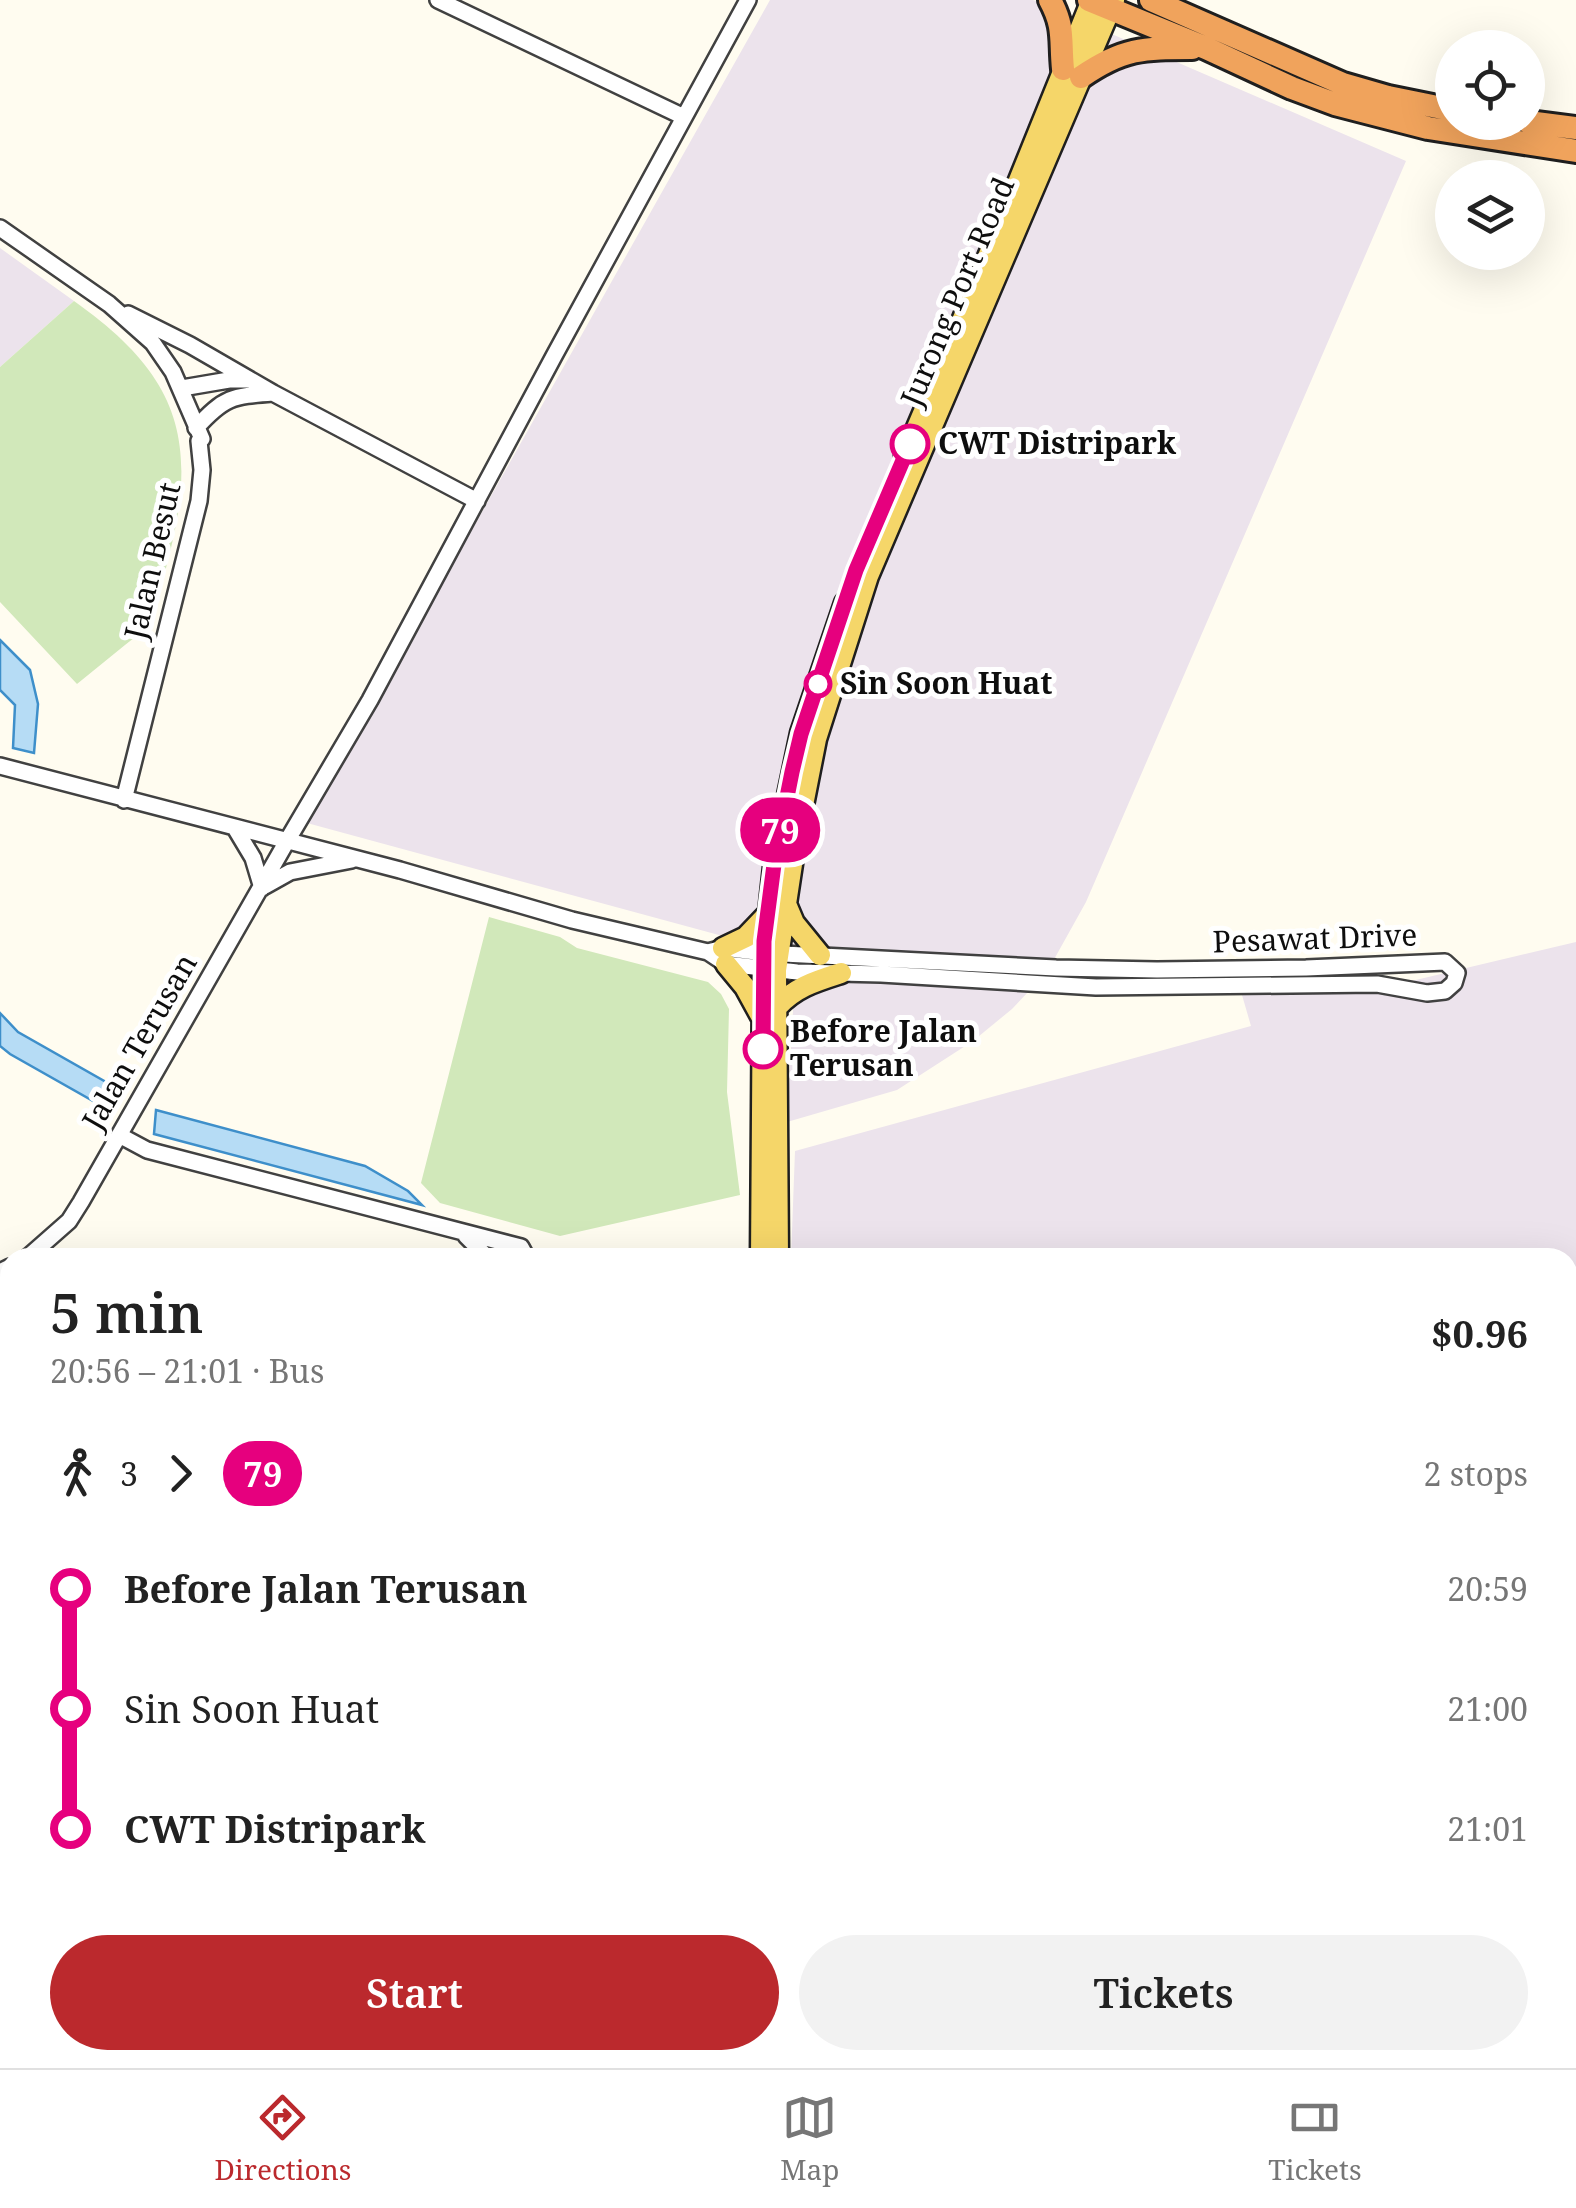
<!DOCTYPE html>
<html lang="en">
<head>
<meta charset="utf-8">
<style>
	:root { --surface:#fff; --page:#f2f2f2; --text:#222; --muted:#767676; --line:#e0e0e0; --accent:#bb292d }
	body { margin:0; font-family:"Noto Serif",serif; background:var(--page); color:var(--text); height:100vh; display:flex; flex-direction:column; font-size:38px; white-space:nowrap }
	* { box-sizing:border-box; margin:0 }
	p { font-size:32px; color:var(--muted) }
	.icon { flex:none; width:55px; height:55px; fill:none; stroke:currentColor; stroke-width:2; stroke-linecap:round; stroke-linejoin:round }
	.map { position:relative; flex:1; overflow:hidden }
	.drawer { position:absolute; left:0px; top:1248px; width:1578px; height:822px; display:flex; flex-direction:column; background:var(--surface); border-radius:30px 30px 0 0; box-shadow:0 10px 40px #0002 }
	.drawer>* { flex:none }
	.badge { padding:0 20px; border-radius:32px; font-size:35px; line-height:65px }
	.buttons { position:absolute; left:1435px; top:30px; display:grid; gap:20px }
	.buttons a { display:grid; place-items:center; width:110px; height:110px; border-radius:50%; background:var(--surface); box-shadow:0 10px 40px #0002; font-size:50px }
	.map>.badge { position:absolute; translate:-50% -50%; box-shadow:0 0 0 5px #fff }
	.legs { display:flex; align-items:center; gap:15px; height:110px; padding:0 50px; font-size:32px }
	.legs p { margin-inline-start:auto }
	.head { display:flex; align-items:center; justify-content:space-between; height:170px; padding:0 50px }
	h1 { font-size:55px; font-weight:600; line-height:75px }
	.action { display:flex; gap:20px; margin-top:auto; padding:20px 50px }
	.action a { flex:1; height:115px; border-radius:60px; background:var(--accent); color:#fff; font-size:40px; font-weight:600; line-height:115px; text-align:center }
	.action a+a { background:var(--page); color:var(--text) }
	ul { padding:0 50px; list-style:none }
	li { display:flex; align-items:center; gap:35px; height:120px; font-size:38px }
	li i { display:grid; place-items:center; width:15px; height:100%; margin:0 12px; background:currentColor }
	li i::after { content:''; width:25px; height:25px; margin:-12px; border:8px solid; border-radius:50%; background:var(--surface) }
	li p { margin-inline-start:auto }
	li:first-child i { background:linear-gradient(#0000 50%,currentColor 0) }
	li:last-child i { background:linear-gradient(currentColor 50%,#0000 0) }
	.menu { display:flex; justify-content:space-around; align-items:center; height:140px; border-top:2px solid var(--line); background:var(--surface); font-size:28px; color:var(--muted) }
	.menu a { display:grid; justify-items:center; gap:5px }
	.menu .on { color:var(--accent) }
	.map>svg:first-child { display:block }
	.industrial { fill:#ece3ec }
	.green { fill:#d1e8ba }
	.water { fill:#b6dcf5; stroke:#3e8fca; stroke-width:2.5 }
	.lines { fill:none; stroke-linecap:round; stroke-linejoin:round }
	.minor-casing { stroke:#414141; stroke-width:20 }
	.major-casing { stroke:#1f1f1f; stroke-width:25 }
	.highway-casing { stroke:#1f1f1f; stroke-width:28 }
	.minor { stroke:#fff; stroke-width:15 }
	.major { stroke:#f5d669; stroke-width:20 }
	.highway { stroke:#f0a35c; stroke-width:22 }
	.line-1-casing { stroke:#fff; stroke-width:22 }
	.line-1 { stroke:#e6007e; stroke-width:15 }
	.stop-1-dot { fill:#fff; stroke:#e6007e; stroke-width:5 }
	.labels { text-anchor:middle; stroke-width:10; stroke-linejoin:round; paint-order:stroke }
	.street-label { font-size:30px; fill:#0e0e0e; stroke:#fff }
	.stop-label { font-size:30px; font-weight:bold; fill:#0e0e0e; stroke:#fff; text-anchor:start }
</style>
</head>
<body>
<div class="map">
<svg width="1576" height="2068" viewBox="0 0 1576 2068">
	<rect width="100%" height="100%" fill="#fffcf0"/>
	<path class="industrial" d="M770,0H1033L1406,161L1086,902L1047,972L1012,1009L973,1041L897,1090L787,1122L796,956L307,823Z
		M0,248L74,301L0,367Z
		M1576,942V1431H1568V1258H791L795,1151L1251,1026L1242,995L1354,966L1361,993Z
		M1568,1537H1576V1669H1568Z
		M1568,1701H1576V2068H1470V2060H1568Z"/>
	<path class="green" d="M74,301C177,374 200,438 168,560C164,574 157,616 149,626C142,633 132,639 125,645C109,658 93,671 77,684L0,602V367Z
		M489,917L560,937L577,948L708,982L721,994L729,1009L727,1092L740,1195L560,1236L440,1203L421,1183Z
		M671,2060H960V2068H663Z"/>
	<path class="water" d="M0,640L30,670L38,704L34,753L13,748L15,705L0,690Z
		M0,1013L18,1032L120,1090L109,1110L10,1054L0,1046Z
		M156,1110L365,1166L408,1191L422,1205L154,1134Z"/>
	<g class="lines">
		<g class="minor-casing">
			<path id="minor" d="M438,0L684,117
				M0,228L109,304L153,343L173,372L202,439L199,441L202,470L199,501L124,800
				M128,314L190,345L273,393L477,501
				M182,388L229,380H247
				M196,428C224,397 232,396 273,393
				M0,766L400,870L572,920L708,952L726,964L797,972L881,974L1096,987L1377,984L1427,993L1445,991L1454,983L1457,973L1445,962L1306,968L1157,970L1056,968L764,953L723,948L708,952
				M235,828L253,858L262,888
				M265,886L290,872L352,860
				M119,1135L147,1150L521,1247L527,1258
				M466,1236L488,1258
				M27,1258L69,1221L81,1202L287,841L370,700L554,356L748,0
				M0,1272L10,1267
				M1568,1685L1576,1684
				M0,1827L10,1829
				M0,1842L10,1843
				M571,2060L580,2068
				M586,2060L594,2068
				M976,2060V2068
				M1453,2060L1454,2068
				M102,2068L104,2060
				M117,2068L119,2060"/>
		</g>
		<g class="major-casing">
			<path id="major" d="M905,456L954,341L1092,0
				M786,904L794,923L820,955
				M723,948L746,937L768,914
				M726,964L745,987L762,1018
				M777,1007C795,987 816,981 841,973
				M761,1258L763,969L775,857L801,733L845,603
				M778,1258L776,970L794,851L816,739L868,576L1114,0
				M0,1468H10
				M0,1537H10
				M619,2068L626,2060
				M643,2068L651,2060"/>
		</g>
		<g class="highway-casing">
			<path id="highway" d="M1050,0C1065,28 1060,39 1063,69
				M1089,0L1206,48L1292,88L1335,104L1428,128L1576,151
				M1151,0L1343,84L1388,97L1452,110
				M1081,77C1123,48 1143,48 1192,48
				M1528,122L1576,128
				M1568,1453L1576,1452
				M1568,1469H1576
				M0,1492H10
				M1568,1511H1576
				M0,1517H10"/>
		</g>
		<use href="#minor" class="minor"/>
		<use href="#major" class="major"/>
		<use href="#highway" class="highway"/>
	</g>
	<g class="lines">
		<g class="line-1-casing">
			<path id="line-1" d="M763,1049L764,941L775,857L792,772L801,734L856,570L910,444"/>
		</g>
		<use href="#line-1" class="line-1"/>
	</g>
	<g class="stop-1-dot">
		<circle cx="910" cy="444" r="18"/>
		<circle cx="818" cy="684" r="12"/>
		<circle cx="763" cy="1049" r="18"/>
	</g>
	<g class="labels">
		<g class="street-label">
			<text transform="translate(958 292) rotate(-67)" y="10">Jurong Port Road</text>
			<text transform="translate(153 561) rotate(-77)" y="10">Jalan Besut</text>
			<text transform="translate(1315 939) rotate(-2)" y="10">Pesawat Drive</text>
			<text transform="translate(140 1042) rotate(-60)" y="10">Jalan Terusan</text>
		</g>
		<g class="stop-label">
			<text x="938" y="454">CWT Distripark</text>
			<text x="840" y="694">Sin Soon Huat</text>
			<text x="790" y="1042">Before Jalan<tspan x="790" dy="34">Terusan</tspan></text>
		</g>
	</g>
</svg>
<div class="buttons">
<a><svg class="icon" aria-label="locate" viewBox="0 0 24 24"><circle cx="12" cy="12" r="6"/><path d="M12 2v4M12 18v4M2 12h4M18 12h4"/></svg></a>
<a><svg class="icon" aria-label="layers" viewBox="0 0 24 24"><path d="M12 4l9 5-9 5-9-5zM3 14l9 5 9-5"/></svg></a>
</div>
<b class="badge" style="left:780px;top:830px;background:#e6007e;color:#fff">79</b>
<section class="drawer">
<div class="head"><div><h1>5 min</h1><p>20:56 – 21:01 · Bus</p></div><b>$0.96</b></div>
<div class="legs"><svg class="icon" aria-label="walk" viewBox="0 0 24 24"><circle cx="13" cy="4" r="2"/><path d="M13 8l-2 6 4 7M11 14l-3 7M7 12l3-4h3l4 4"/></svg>3<svg class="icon" aria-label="forward" viewBox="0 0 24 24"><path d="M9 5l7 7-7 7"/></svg><b class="badge" style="background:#e6007e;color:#fff">79</b><p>2 stops</p></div>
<ul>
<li><i style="color:#e6007e"></i><b>Before Jalan Terusan</b><p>20:59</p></li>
<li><i style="color:#e6007e"></i><span>Sin Soon Huat</span><p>21:00</p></li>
<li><i style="color:#e6007e"></i><b>CWT Distripark</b><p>21:01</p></li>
</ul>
<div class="action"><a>Start</a><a>Tickets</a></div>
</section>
</div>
<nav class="menu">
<a class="on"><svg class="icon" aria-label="directions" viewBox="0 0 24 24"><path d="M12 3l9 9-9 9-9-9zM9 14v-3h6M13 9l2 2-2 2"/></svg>Directions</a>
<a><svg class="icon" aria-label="map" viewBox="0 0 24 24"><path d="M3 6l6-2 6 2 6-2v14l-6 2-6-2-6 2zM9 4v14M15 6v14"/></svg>Map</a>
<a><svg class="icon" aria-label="tickets" viewBox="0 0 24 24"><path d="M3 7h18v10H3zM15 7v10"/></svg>Tickets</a>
</nav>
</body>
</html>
